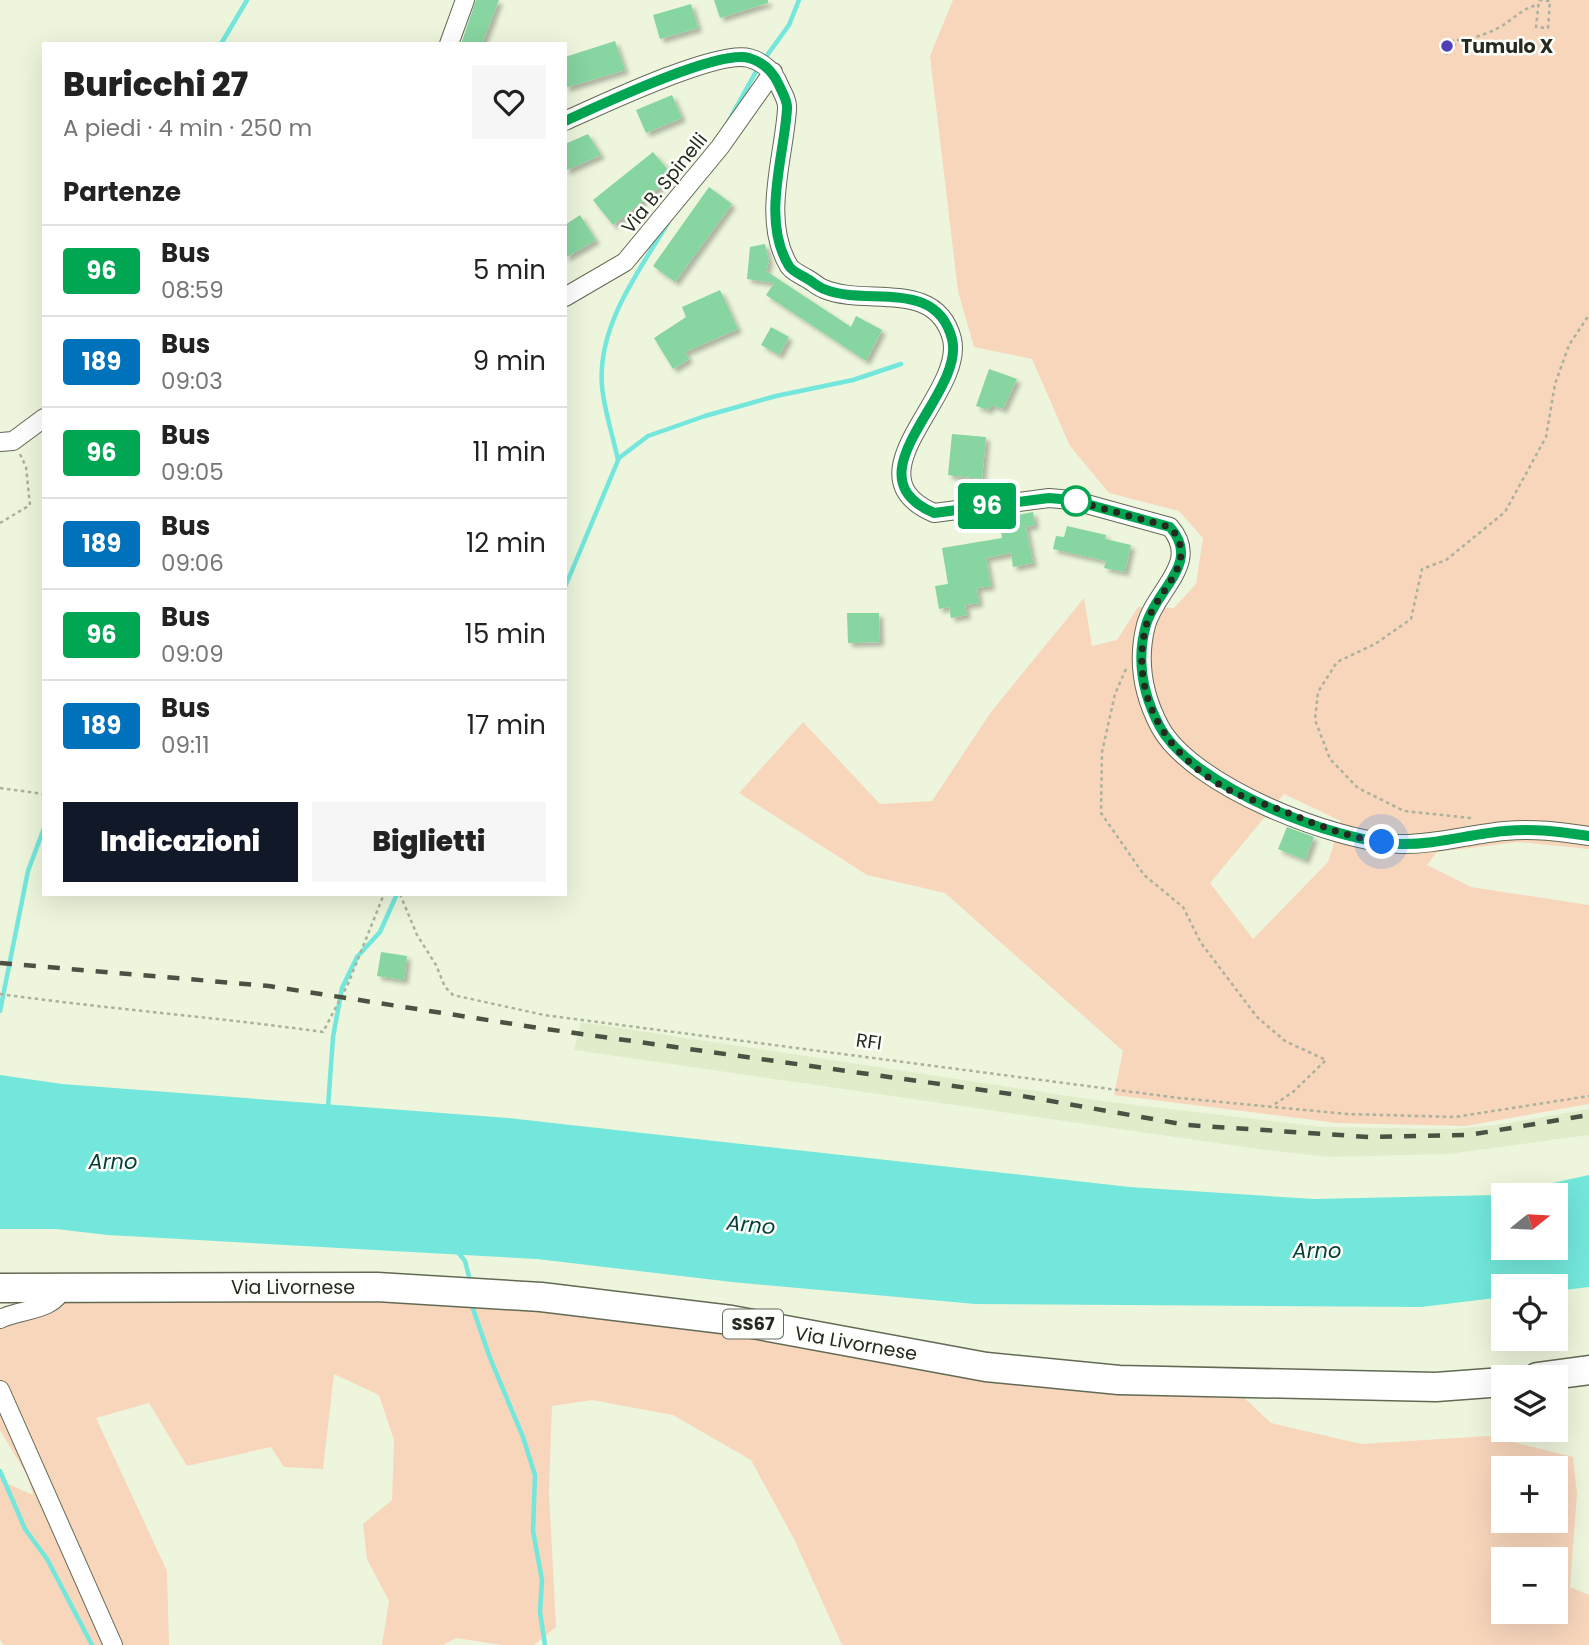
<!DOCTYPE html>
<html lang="it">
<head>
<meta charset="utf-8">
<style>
	:root { --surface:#fff; --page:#f6f6f6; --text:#222; --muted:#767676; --line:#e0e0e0; --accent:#111827 }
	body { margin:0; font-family:Poppins,sans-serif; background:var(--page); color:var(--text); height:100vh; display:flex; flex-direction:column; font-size:26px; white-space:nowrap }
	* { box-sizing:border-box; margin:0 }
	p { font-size:23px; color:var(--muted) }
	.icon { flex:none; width:38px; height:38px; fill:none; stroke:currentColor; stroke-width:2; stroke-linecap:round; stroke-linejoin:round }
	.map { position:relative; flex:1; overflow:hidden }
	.sheet { position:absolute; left:42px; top:42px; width:525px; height:854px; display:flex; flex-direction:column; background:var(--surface); border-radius:0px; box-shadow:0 7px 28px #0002 }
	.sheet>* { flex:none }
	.badge { padding:0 14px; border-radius:5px; font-size:24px; line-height:46px }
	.needle { width:46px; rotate:72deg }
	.buttons { position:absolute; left:1491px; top:1183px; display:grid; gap:14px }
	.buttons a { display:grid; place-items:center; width:77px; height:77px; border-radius:0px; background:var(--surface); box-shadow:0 7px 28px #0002; font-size:35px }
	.you { position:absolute; width:35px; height:35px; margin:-18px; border:5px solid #fff; border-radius:50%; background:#1a73e8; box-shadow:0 0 0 10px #1a73e833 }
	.map>.badge { position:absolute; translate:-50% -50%; box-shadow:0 0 0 4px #fff }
	h2 { padding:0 21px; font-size:26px; line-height:63px }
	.round { display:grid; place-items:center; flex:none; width:74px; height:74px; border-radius:0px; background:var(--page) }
	.summary { display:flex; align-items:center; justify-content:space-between; height:119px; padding:0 21px }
	h1 { font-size:33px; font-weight:800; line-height:52px }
	.action { display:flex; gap:14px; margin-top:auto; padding:14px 21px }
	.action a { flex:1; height:80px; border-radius:0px; background:var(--accent); color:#fff; font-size:28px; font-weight:800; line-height:80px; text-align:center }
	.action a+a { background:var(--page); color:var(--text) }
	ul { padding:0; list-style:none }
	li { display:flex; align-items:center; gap:21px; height:91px; padding:0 21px; border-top:2px solid var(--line) }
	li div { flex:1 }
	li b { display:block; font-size:26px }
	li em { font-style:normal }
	li .badge { min-width:77px; font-weight:700; text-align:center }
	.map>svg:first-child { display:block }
	.built { fill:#e1eccb }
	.green { fill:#f8d6bc; fill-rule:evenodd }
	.water { fill:#73e7db; fill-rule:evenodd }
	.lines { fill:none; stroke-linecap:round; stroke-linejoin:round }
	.stream { stroke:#73e7db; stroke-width:4.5 }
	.building { fill:#87d5a1; filter:url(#shadow) }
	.minor-casing { stroke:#636a54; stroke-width:20 }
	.primary-casing { stroke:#636a54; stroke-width:31 }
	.path { stroke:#aab19d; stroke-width:2.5; stroke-dasharray:3.5 3.5; stroke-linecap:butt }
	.minor { stroke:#fff; stroke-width:18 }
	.primary { stroke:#fff; stroke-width:28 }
	.rail { stroke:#4d5144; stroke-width:4.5; stroke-dasharray:12 12; stroke-linecap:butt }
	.line-casing { stroke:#fff; stroke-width:16 }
	.line { stroke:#00a651; stroke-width:10 }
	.walk { stroke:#26291f; stroke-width:7; stroke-dasharray:0 12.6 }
	.poi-dot { fill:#503fb6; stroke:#fdfffa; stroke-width:2.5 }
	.stop-dot { fill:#fff; stroke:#00a651; stroke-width:3.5 }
	.labels { text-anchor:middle; stroke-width:5; stroke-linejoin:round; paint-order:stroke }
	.shield { fill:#fdfffa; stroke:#666961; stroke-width:2 }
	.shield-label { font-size:18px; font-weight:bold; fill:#26291f }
	.poi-label { font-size:19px; font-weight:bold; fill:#26291f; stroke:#fdfffa; text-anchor:start }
	.street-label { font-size:19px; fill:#26291f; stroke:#fdfffa }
	.water-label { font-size:21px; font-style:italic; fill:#053e39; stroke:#fdfffa }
</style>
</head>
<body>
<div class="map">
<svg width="1589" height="1645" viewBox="0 0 1589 1645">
	<defs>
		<filter id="shadow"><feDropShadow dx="4" dy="4" stdDeviation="2" flood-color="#0004"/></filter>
	</defs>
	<rect width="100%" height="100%" fill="#edf5dc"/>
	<path class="built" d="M581,1022L1102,1101L1322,1127L1453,1129L1497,1125L1589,1109V1135L1449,1154L1329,1157L1265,1150L574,1050Z"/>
	<path class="green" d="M953,0H1589V849L1519,842L1437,852L1427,865L1471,887L1589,905V1104L1465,1126L1337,1123L1114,1095L1123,1051L945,893L867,875L739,793L803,722L880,804L932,801L991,712L1084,598L1092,646L1117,640L1138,607L1174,608L1196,584L1203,538L1179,511L1109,493L1070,446L1032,359L974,347L958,291L930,56ZM1284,794L1341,821L1328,862L1253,939L1210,883Z
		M109,1294L521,1304L1240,1394L1271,1423L1361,1444L1489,1436L1573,1457L1577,1494L1570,1587L1589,1595V1645H842L794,1539L751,1460L673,1415L592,1400L552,1406L549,1492L556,1627L534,1645H502L456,1638L443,1645H382L389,1601L367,1559L363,1524L392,1500L394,1440L379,1395L334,1374L323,1469L284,1467L271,1447L187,1466L149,1403L96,1418L167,1571L169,1645H4L0,1640V1471L6,1483L33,1495L27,1475L0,1430V1311C28,1292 76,1296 109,1294ZM1503,1468H1556V1521H1503ZM1503,1559H1556V1612H1503Z"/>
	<path class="water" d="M0,1075L62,1084L508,1118L1130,1187L1314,1199L1497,1195L1589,1175V1287L1556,1291V1286H1503V1297L1421,1307L975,1304L732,1282L537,1259L108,1235L56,1229H0ZM1503,1195H1556V1248H1503Z"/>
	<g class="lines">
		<path class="stream" d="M221,44L247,0
			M763,61L789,25L799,0
			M728,122L758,68
			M618,460C613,436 604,410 602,386C597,326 639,271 668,223
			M565,587L619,458L648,436L705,416L776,396L853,380L901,364
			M0,1011L28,871L44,828
			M328,1107L333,1037L342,988L357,957L380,932L397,894
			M457,1251L465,1261L471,1284
			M471,1303L490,1358L523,1437L535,1475L533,1531L542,1580L540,1612L545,1645
			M0,1471L25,1529L47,1559L92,1645"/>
	</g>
	<path class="building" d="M476,0H499L482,44H461Z
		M714,0H768V3L720,18Z
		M691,4L698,28L660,39L653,15Z
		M615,41L625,70L565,88V57Z
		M672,95L682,118L646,133L636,110Z
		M588,134L601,155L565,171V144Z
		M653,152L673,176L613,225L593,200Z
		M709,187L732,204L675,282L653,266Z
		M580,215L596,240L565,258V225Z
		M765,244L769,261L766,271L851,327L856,316L882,330L866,361L766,295L774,283L747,279L750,247Z
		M720,290L738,329L685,352L689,359L673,369L654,338L686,317L682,307Z
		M771,327L789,337L779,355L761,345Z
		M989,369L1017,379L1003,409L991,405L989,410L976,406Z
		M952,434L986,437L982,479L948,475Z
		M1033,512L1035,525L1026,527L1033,563L1013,567L1011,553L986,558L991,586L977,588L979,603L965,605L967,615L951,618L949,607L939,609L935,586L948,584L942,548L1002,538L1000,525L1007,524L1006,517Z
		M1067,526L1106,535L1105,539L1131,545L1125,572L1104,568L1106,561L1053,549L1056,536L1064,537Z
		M847,613H879L880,642L848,643Z
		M1287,827L1314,837L1305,860L1278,849Z
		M381,952L407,956L404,980L377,976Z"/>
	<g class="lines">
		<g class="minor-casing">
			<path id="minor" d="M449,44L465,0
				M565,121C598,106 718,49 749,58C763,62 774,72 779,85C782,92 788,101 787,109C784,158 761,220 789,266C792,271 801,275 806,278C812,281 818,287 824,289C866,307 936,278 952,339C965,395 846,475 934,513L1049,498L1072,500L1170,527C1201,563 1156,589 1146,625C1137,660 1143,695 1160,727C1192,786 1335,842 1400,844C1435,845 1470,834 1505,831C1534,828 1561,832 1589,836
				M565,297L625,262L720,147L773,72
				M0,442L13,441L44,418
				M0,1319C21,1309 55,1311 62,1288
				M0,1390L113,1645"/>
		</g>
		<g class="primary-casing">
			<path id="primary" d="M0,1288L377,1287L541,1297L731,1320L986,1367L1119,1380L1436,1387L1503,1382
				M1537,1377L1589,1370"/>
		</g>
		<path class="path" d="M1539,0L1550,1L1548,28L1536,27Z
			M1447,39L1455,45L1447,54L1440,48Z
			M1451,42L1455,39L1464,42C1476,36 1488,34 1500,27C1514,19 1522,8 1538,5
			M0,523L30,505L26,467L20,454
			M1126,669L1115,694L1102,752L1101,813L1144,875L1183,907L1201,943L1257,1017L1285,1041L1326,1060L1293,1092L1272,1106
			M0,788L44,794
			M1471,818L1404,811L1358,788L1330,759L1315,720L1318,692L1337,662L1375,644L1411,619L1422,569L1446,560L1505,512L1546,437L1555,384L1569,345L1589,315
			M400,894L417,935L436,965L445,987L453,995L544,1015L1179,1098L1347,1114L1455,1117L1589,1096
			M0,994C108,1009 216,1017 323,1032L348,984L384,894"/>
		<use href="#minor" class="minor"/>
		<use href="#primary" class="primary"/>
		<path class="rail" d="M0,963L269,986L539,1028L1011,1094L1187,1125L1369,1137L1469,1135L1589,1115"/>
	</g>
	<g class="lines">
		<g class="line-casing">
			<path id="line" d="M565,121C598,106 718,49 749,58C763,62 773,72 779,85C782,92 788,101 787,109C784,158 761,220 789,266C792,271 801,275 806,278C812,281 818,287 824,289C866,307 936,277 952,339C966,395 846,475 934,513L1049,498L1072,500L1170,527C1202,563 1156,589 1146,625C1136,660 1143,695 1160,727C1192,786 1335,842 1400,844C1435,845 1470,834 1505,831C1534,828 1561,832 1589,836"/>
		</g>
		<use href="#line" class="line"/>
		<path class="walk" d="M1076,501L1072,500L1170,527C1202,563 1155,590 1146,626C1128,697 1169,759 1231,791C1247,799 1265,804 1281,810C1315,824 1346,837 1382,842"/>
	</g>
	<circle class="poi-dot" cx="1447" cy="46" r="7"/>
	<circle class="stop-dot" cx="1076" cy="501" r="14"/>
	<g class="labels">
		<rect class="shield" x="723" y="1309.5" width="60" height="29" rx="5"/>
		<g class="shield-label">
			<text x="753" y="1330">SS67</text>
		</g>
		<g class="poi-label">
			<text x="1461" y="53">Tumulo X</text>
		</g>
		<g class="street-label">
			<text transform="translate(664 183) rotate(-51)" y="7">Via B. Spinelli</text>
			<text transform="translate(869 1041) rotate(8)" y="7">RFI</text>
			<text x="293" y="1294">Via Livornese</text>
			<text transform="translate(856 1343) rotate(10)" y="7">Via Livornese</text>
		</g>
		<g class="water-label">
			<text x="113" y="1169">Arno</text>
			<text transform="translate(751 1225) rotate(6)" y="7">Arno</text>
			<text x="1317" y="1258">Arno</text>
		</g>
	</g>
</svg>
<div class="buttons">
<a><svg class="needle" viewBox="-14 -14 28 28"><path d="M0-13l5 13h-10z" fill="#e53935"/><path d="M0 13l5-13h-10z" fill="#767676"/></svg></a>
<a><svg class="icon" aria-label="locate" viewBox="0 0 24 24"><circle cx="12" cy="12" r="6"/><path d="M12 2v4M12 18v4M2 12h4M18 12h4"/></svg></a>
<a><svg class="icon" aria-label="layers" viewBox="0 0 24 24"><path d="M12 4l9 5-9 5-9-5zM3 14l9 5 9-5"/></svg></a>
<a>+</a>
<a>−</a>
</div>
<div class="you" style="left:1382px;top:842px"></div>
<b class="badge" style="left:987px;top:506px;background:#00a651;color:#fff">96</b>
<section class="sheet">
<div class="summary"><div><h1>Buricchi 27</h1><p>A piedi · 4 min · 250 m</p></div><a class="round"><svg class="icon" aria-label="heart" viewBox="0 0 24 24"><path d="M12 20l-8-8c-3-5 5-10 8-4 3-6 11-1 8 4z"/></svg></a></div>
<h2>Partenze</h2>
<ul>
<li><span class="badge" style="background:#00a651;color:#fff">96</span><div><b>Bus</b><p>08:59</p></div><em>5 min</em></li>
<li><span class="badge" style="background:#0072bc;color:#fff">189</span><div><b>Bus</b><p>09:03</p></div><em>9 min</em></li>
<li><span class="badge" style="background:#00a651;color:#fff">96</span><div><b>Bus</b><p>09:05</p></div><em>11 min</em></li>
<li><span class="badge" style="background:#0072bc;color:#fff">189</span><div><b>Bus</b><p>09:06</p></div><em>12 min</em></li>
<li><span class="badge" style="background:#00a651;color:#fff">96</span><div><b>Bus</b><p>09:09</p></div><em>15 min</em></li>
<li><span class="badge" style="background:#0072bc;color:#fff">189</span><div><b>Bus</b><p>09:11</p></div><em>17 min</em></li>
</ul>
<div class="action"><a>Indicazioni</a><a>Biglietti</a></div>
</section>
</div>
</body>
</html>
